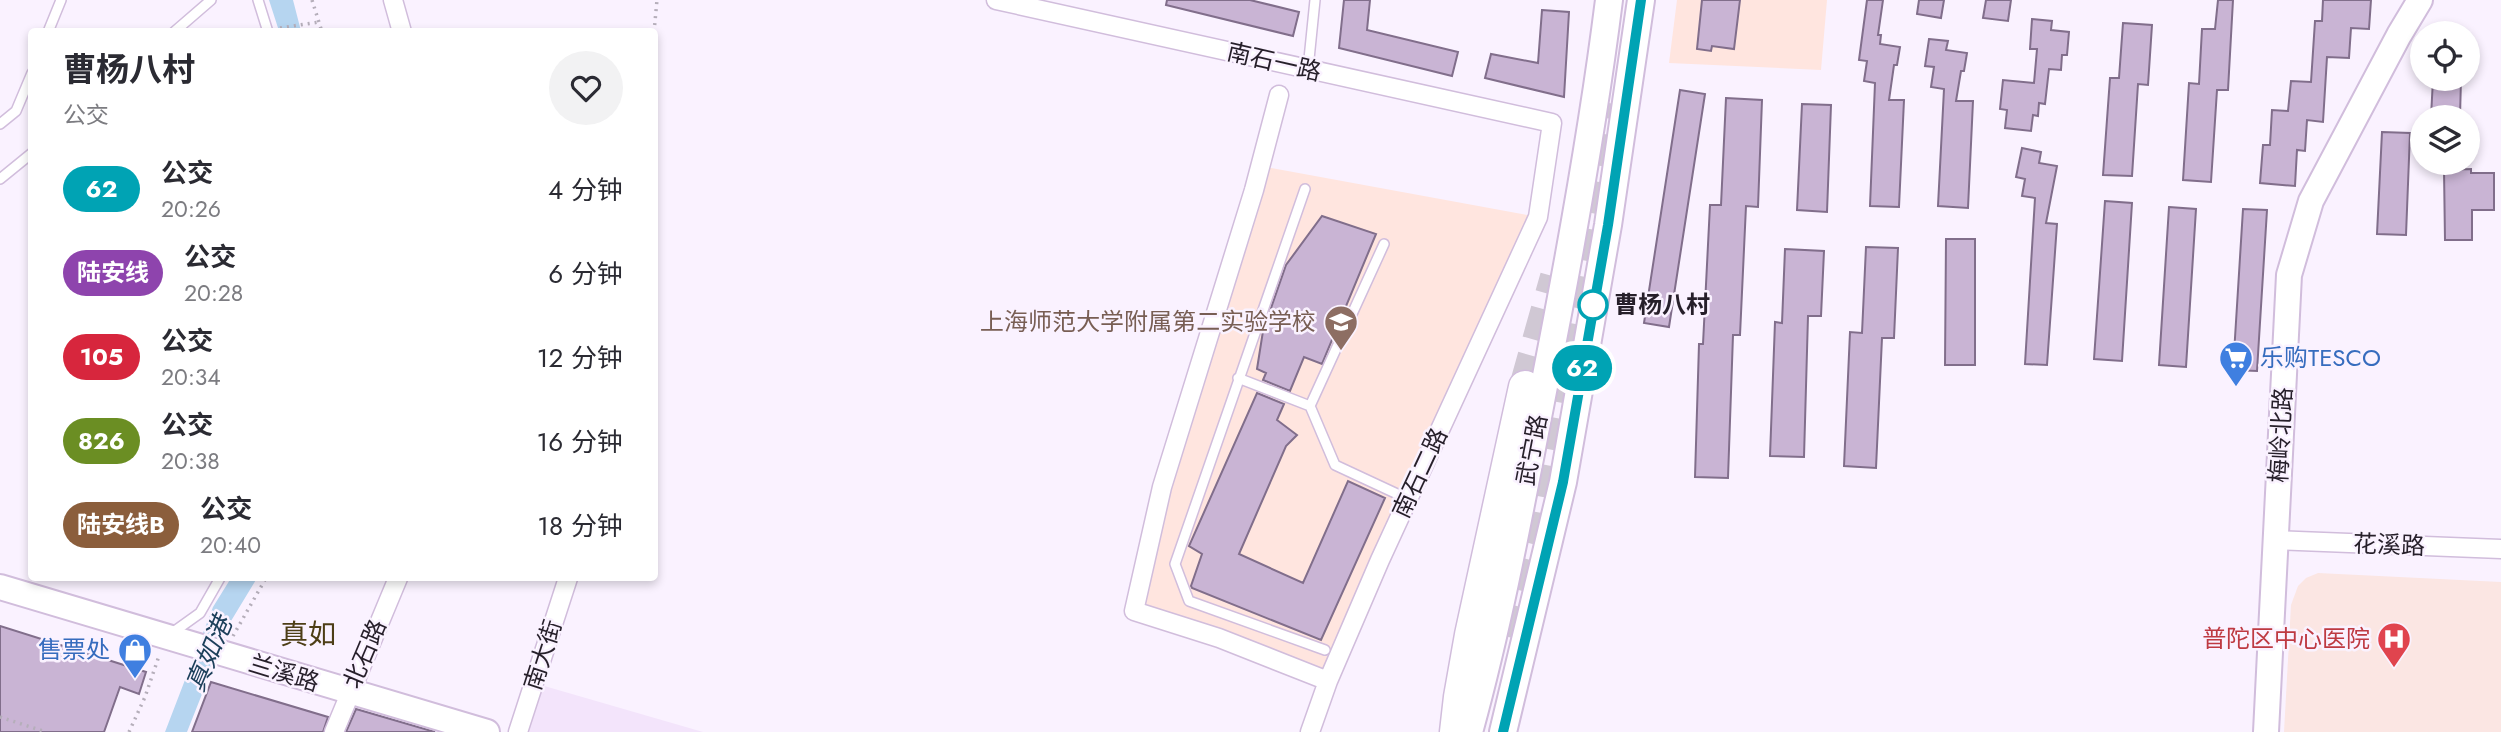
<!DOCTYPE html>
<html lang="zh">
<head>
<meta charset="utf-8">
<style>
	:root { --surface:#fff; --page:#f2f2f3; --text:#2b2b33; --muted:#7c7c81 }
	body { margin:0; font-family:Jost,"Noto Sans SC",sans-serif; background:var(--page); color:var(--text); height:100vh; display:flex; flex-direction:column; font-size:26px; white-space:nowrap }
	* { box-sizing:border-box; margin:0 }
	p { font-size:23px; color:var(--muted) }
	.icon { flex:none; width:38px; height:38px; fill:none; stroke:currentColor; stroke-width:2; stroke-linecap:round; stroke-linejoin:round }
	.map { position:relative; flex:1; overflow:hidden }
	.panel { position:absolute; left:28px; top:28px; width:630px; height:553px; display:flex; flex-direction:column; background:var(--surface); border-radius:7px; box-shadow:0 4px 10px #0003 }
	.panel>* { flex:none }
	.badge { padding:0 14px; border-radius:23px; font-size:24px; line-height:46px }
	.fabs { position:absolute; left:2410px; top:21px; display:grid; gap:14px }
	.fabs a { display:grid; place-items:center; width:70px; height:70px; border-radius:50%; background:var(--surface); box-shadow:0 4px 10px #0003; font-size:35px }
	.map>.badge { position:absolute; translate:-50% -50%; box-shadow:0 0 0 4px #fff }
	.round { display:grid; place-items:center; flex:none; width:74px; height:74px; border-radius:37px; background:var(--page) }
	.head { display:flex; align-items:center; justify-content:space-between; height:119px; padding:0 35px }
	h1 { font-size:33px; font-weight:700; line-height:52px }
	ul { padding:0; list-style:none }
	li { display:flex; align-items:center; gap:21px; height:84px; padding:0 35px }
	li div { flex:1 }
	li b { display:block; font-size:26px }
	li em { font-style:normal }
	li .badge { min-width:77px; font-weight:700; text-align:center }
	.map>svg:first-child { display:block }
	.built { fill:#f3e4fb }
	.education { fill:#ffe5df }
	.medical { fill:#fbe6e3 }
	.water { fill:#b6d5f0 }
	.building { fill:#c9b4d4; stroke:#816e8b; stroke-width:2 }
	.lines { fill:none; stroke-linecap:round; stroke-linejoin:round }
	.highway-tunnel { stroke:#d0c8d4; stroke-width:32; stroke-dasharray:32 16; stroke-linecap:butt }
	.lane-casing { stroke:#d1bddc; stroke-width:12 }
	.street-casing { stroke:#d1bddc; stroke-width:21 }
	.secondary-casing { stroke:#d1bddc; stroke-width:28 }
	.primary-casing { stroke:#d1bddc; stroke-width:30 }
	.highway-casing { stroke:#d1bddc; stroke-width:35 }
	.path { stroke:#b5aeba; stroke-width:3.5; stroke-dasharray:2 5; stroke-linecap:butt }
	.lane { stroke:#fff; stroke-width:9 }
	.street { stroke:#fff; stroke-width:18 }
	.secondary { stroke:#fff; stroke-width:24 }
	.primary { stroke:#fff; stroke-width:26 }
	.highway { stroke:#fff; stroke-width:32 }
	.line-casing { stroke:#fff; stroke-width:16 }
	.line { stroke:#00a3b4; stroke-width:10 }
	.stop-dot { fill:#fff; stroke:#00a3b4; stroke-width:3.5 }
	.labels { text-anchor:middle; stroke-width:5; stroke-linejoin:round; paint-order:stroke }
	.street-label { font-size:24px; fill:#261f2a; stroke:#faf2ff }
	.stop-label { font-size:24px; font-weight:bold; fill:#261f2a; stroke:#faf2ff; text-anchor:start }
	.education-label { font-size:24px; fill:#785e54; stroke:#faf2ff; text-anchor:end }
	.shop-label { font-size:24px; fill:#366cbe; stroke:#faf2ff; text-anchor:start }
	.health-label { font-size:24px; fill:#be3a42; stroke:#faf2ff; text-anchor:end }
	.water-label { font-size:26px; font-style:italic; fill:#1d405b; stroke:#faf2ff }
	.quarter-label { font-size:28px; fill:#4d3e16; stroke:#faf2ff }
</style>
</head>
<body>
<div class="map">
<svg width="2501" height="732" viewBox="0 0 2501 732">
	<rect width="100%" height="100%" fill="#faf2ff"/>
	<path class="built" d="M534,683L703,732H518Z"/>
	<path class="education" d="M1677,0H1827L1821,70L1669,63Z
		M1260,166L1538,217L1328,681L1134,611Z"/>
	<path class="medical" d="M2318,573L2501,582V732H2284L2291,605L2298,586L2306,578Z"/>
	<path class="water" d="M269,0H293L301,31H279Z
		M231,578H257L231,621L187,732H165L213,607Z"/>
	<path class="building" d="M1167,0H1250L1299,12L1293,36L1166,5Z
		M1344,0H1370L1367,30L1458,52L1452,76L1339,48Z
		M1702,0H1740L1734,49L1712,46L1711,51L1697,49Z
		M1867,0H1883L1878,35H1881L1880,44L1900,47L1897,65H1894L1889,100H1904L1899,207L1870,206L1875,83L1864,81L1867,61L1859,60Z
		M1919,0H1944L1941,18L1917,14Z
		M1986,0H2011L2008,21L1983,18Z
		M2218,0H2233L2228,90H2217L2211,182L2183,180L2189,83L2199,84L2202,29H2215Z
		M2323,0H2371L2369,29L2351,28L2349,58L2327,57L2323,122L2307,120L2305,151L2297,150L2295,186L2260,183L2263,145H2270L2272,110L2288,111L2291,81L2311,82L2315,21H2322Z
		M1542,10L1569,12L1564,97L1485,78L1491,54L1538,63Z
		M2032,19L2052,21L2051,30L2069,32L2067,55H2062L2061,70L2049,69L2045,104L2039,103L2038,116L2033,115L2031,131L2005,128L2007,110L2000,109L2003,80L2034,83L2037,49H2030Z
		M2123,23L2152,25L2148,85L2138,84L2132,176L2103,175L2110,78H2119Z
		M1929,39L1948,41L1946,50L1967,53L1964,71H1961L1956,101H1973L1968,208L1938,206L1944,89L1931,87L1934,67L1925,66Z
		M2433,79H2461L2460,117H2431Z
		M1680,90L1705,94L1669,327L1644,323Z
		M1726,98L1762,100L1758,207L1746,206L1740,335H1733L1728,478L1695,477L1699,344H1703L1710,205H1721Z
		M1802,104L1831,105L1827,212L1797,210Z
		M2382,132L2410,133L2406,235L2377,234Z
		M2022,148L2041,152L2039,163L2057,166L2046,223L2057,224L2047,365L2025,364L2035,198L2022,196L2025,179L2016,177Z
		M2471,169V173H2494V210H2472V240H2445L2444,170Z
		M2105,201L2132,203L2122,361L2094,359Z
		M2169,207L2196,209L2186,367L2159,365Z
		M2243,209L2267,210L2257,371L2233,370Z
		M1322,216L1376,234L1322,364L1304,357L1290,391L1263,380L1266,373L1257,369L1263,331L1286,265Z
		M1946,239H1975V365H1945Z
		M1866,247L1898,248L1894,338H1882L1876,468L1844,466L1850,332L1862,333Z
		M1785,249L1824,251L1821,316H1808L1804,457L1770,456L1775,322L1782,323Z
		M1257,393L1284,404L1277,420L1297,435L1286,446L1239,554L1303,583L1348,481L1385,498L1321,640L1192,588L1191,586L1202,554L1189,546Z
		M0,626L146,672L139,694L120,687L104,732H0Z
		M211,682L328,717L323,732H192Z
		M356,709L435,732H346Z"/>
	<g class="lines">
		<path class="highway-tunnel" d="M1525,387L1556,277
			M1505,636L1534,529L1614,104"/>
		<g class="lane-casing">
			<path id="lane" d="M258,0L268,32
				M48,32L61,0
				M174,32L211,0
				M1308,69L1315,0
				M0,124L16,111L32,73
				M0,179L32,153
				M1305,189L1175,564L1189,601L1325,650
				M1384,244L1310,406L1335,465L1408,499
				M1238,378L1310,406
				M172,633L200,613L220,578"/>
		</g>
		<g class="street-casing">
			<path id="street" d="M393,0L402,32
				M996,0L1552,123L1538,217L1380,560L1328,681L1310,732
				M1279,95L1254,190L1162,487L1134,611L1219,638L1328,681
				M2276,540L2501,549
				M334,732L398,578
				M518,732L568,578"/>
		</g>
		<g class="secondary-casing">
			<path id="secondary" d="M0,587L487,732
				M2266,732L2289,275L2311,201L2399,35L2420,0"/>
		</g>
		<g class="primary-casing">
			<path id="primary" d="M1469,732C1501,616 1522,499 1545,381C1570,254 1593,128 1609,0
				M1503,732L1563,482L1608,225L1641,0"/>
		</g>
		<g class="highway-casing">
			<path id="highway" d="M1456,732L1460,697L1471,635L1525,387"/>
		</g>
		<path class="path" d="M312,0L322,32
			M280,28L319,22
			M654,32L657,0
			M233,636L266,578
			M0,717L46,732
			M129,732L145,697L159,656"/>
		<use href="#lane" class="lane"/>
		<use href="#street" class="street"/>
		<use href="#secondary" class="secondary"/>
		<use href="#primary" class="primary"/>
		<use href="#highway" class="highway"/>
	</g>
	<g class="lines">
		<g class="line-casing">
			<path id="line" d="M1503,732L1563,482L1608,225L1641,0"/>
		</g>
		<use href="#line" class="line"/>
	</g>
	<defs>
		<g id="school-pin" transform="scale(1.75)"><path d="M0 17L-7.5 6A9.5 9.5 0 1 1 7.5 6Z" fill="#8d6e63" stroke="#faf2ff"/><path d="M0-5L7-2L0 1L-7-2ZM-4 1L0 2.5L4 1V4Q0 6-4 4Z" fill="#fff"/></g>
		<g id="supermarket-pin" transform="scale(1.75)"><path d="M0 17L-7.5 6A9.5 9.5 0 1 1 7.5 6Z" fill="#3f7fe0" stroke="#faf2ff"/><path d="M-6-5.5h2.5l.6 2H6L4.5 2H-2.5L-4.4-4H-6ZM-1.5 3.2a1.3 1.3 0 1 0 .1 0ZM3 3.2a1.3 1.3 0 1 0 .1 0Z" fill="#fff"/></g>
		<g id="hospital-pin" transform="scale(1.75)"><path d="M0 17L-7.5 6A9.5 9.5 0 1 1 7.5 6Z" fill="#e0444e" stroke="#faf2ff"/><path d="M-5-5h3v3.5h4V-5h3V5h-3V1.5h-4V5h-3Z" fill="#fff"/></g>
		<g id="shop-pin" transform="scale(1.75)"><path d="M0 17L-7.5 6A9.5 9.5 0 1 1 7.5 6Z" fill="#3f7fe0" stroke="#faf2ff"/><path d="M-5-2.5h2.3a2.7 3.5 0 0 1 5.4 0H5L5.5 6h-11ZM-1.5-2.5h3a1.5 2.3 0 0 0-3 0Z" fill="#fff"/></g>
	</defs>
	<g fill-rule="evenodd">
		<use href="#school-pin" x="1341" y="322"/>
		<use href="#supermarket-pin" x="2236" y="358"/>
		<use href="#hospital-pin" x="2394" y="639"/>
		<use href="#shop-pin" x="135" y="650"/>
	</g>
	<circle class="stop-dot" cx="1593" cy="305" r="14"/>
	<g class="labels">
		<g class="street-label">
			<text transform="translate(1274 62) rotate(13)" y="8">南石一路</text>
			<text transform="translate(2281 435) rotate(-87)" y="8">梅岭北路</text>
			<text transform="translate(1532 450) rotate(-79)" y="8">武宁路</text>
			<text transform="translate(1420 473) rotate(-65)" y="8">南石二路</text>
			<text transform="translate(2389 545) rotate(2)" y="8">花溪路</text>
			<text transform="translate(365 654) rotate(-67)" y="8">北石路</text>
			<text transform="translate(543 655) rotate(-72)" y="8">南大街</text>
			<text transform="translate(284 673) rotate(17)" y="8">兰溪路</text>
		</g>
		<g class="stop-label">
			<text x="1614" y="313">曹杨八村</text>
		</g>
		<g class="education-label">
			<text x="1316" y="330">上海师范大学附属第二实验学校</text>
		</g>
		<g class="shop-label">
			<text x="2260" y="366">乐购TESCO</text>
			<text x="110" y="658" text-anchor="end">售票处</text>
		</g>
		<g class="health-label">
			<text x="2370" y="647">普陀区中心医院</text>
		</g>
		<g class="water-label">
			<text transform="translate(209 654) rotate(-67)" y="9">真如港</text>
		</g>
		<g class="quarter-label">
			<text x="308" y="644">真如</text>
		</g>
	</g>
</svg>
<div class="fabs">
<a><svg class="icon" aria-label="locate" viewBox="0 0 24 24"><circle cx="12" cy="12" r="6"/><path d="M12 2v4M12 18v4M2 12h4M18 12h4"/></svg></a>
<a><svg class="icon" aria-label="layers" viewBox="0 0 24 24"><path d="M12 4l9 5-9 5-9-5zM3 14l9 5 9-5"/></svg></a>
</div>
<b class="badge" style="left:1582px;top:368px;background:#00a3b4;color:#fff">62</b>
<section class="panel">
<div class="head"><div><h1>曹杨八村</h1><p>公交</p></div><a class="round"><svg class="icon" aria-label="heart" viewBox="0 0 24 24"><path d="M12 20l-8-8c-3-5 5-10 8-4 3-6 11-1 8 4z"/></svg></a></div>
<ul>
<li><span class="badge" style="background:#00a3b4;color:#fff">62</span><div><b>公交</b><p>20:26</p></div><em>4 分钟</em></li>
<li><span class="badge" style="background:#8e44ad;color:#fff">陆安线</span><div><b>公交</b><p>20:28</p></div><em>6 分钟</em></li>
<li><span class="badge" style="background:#d7263d;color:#fff">105</span><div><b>公交</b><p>20:34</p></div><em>12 分钟</em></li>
<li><span class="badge" style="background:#6b8e23;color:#fff">826</span><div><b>公交</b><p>20:38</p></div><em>16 分钟</em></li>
<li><span class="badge" style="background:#8b5e3c;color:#fff">陆安线B</span><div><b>公交</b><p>20:40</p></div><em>18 分钟</em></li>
</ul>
</section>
</div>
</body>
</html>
